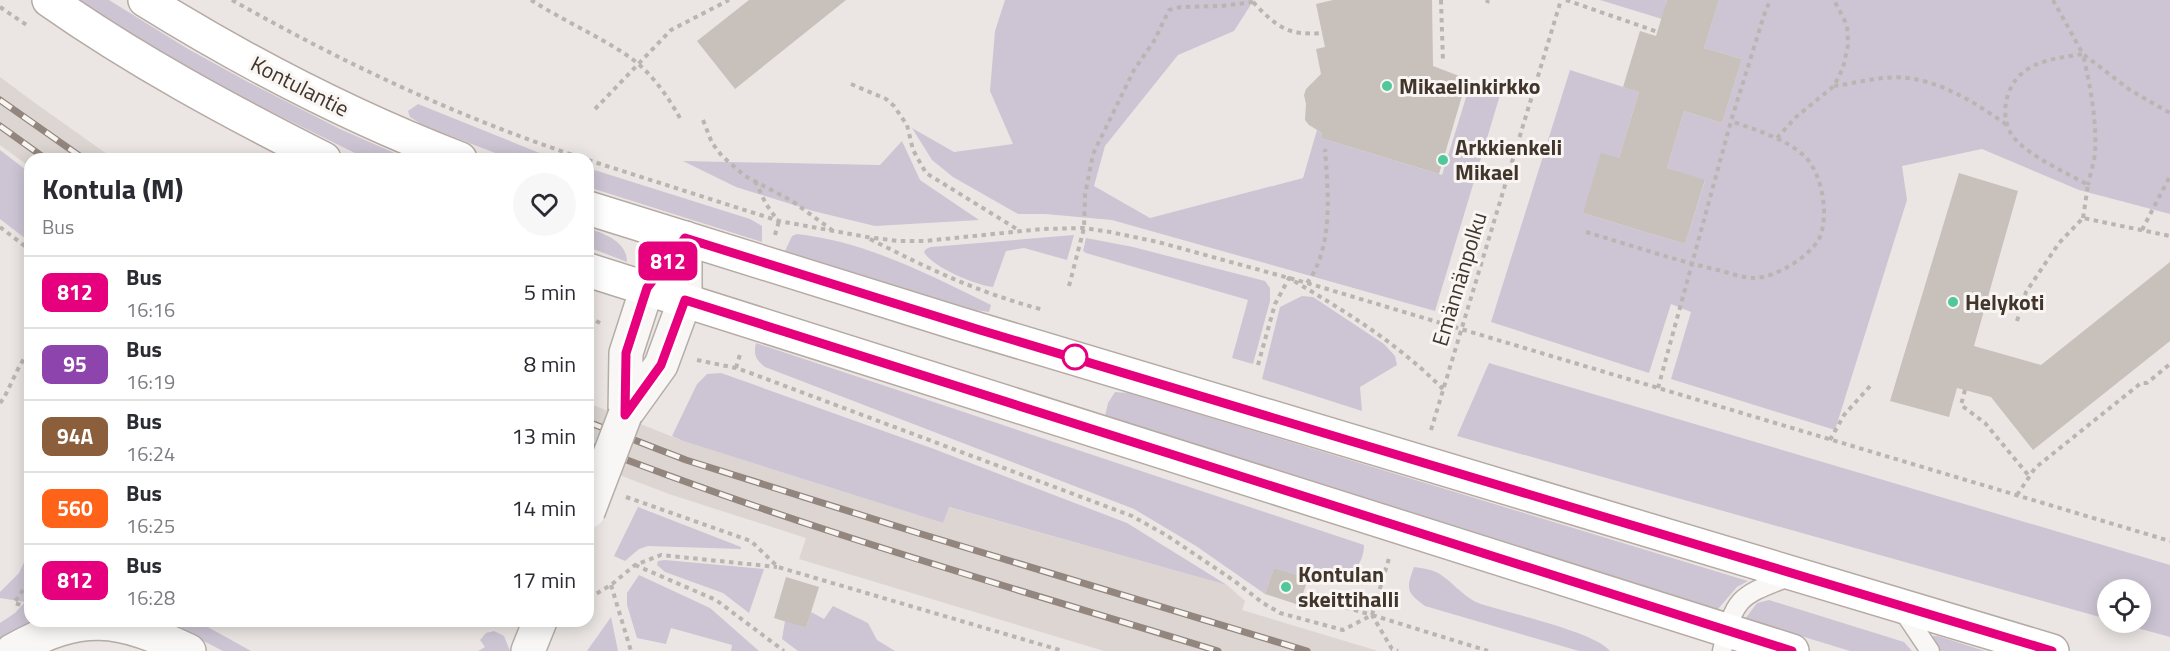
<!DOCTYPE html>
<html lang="en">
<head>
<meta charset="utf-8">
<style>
	:root { --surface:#fff; --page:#f7f7f7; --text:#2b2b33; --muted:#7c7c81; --line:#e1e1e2 }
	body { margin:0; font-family:"Titillium Web",sans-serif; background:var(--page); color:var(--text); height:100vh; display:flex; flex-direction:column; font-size:22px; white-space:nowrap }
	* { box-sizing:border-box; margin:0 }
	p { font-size:20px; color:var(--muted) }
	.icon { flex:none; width:33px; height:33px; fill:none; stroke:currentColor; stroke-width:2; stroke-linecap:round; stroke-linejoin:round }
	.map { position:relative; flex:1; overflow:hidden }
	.drawer { position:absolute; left:24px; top:153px; width:570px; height:474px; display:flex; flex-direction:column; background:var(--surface); border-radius:18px; box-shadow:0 3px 15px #0003 }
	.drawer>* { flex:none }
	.badge { padding:0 12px; border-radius:9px; font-size:21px; line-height:39px }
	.buttons { position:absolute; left:2097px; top:579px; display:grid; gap:12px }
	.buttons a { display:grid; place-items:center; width:54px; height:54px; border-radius:50%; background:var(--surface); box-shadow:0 3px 15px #0003; font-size:30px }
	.map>.badge { position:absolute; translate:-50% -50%; box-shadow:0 0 0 3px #fff }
	.round { display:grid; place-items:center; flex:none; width:63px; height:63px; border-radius:32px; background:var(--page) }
	.overview { display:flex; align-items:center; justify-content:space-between; height:102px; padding:0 18px }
	h1 { font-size:28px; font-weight:700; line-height:45px }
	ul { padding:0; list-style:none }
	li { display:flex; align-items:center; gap:18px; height:72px; padding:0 18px; border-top:2px solid var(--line) }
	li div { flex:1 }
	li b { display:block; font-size:22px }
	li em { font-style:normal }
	li .badge { min-width:66px; font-weight:700; text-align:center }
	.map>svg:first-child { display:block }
	.built { fill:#dcd5d2 }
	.green { fill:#cdc5d4 }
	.building { fill:#c7c0bb }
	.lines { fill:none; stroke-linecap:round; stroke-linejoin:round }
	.service-casing { stroke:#b5ada8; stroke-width:21 }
	.tertiary-casing { stroke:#b5ada8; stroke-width:36 }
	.primary-casing { stroke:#b6aaa3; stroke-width:36 }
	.path { stroke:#bbb5b1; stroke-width:4; stroke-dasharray:4.5 4.5; stroke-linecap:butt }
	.service { stroke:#f9f7f6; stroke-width:18 }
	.tertiary { stroke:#f9f7f6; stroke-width:33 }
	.primary { stroke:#fff; stroke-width:33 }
	.rail-casing { stroke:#93867e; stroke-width:7 }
	.rail { stroke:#f8f5f3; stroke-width:4.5; stroke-dasharray:14; stroke-linecap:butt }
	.tertiary-bridge-casing { stroke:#b5ada8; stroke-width:36; stroke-linecap:butt }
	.tertiary-bridge { stroke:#f9f7f6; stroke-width:33 }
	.line-casing { stroke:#fff; stroke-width:14 }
	.line { stroke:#e6007e; stroke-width:9 }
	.poi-dot { fill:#51c79c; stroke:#f8f5f3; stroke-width:2 }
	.stop-dot { fill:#fff; stroke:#e6007e; stroke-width:3 }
	.labels { text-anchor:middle; stroke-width:6; stroke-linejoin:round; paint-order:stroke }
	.street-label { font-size:22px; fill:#42352c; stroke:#f8f5f3 }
	.poi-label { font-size:22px; font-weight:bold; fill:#42352c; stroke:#f8f5f3; text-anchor:start }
</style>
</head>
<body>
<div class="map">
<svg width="2170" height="651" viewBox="0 0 2170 651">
	<rect width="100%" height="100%" fill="#ebe6e3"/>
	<path class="built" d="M0,77L35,103L114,159H30V167L0,145Z
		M588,403L683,441L943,523L948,507L1227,585L1245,601L1242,610L1378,651H1104L799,559L806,538L669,494L588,463Z"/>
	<path class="green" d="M76,0H109L188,49L248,82L340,129L408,159H367L199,76L117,28Z
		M1005,0H1252L1250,6L1234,31L1178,55L1105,146L1094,186L1150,218L1303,178L1317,130L1322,133L1321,138L1442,175L1468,91L1473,89L1500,95L1435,311L1112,220L1045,214H1018L953,177L932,160L912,128L954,152L1013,144L990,91L995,31Z
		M1600,0H1667L1662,19Z
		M1719,0H2170V214L2079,190L1982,149L1902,166L1907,200L1835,430L1671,379L1691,312L1671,304L1649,373L1491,322L1570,70L1639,92L1619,158L1583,213L1685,244L1705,181L1667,168L1684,111L1722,123L1742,59L1704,48Z
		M418,104L537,152L558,159H511L424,126L410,117L408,111Z
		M902,141L920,180L979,220L875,226L813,211L736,187L683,161L880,165Z
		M0,150L30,173V242L0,219Z
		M588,168L750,219L762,226V242L588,187Z
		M588,228C604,234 627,241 627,262L588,247Z
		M797,234C867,242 928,274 991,305L989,312L975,310L785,251L792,236Z
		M1074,235L1067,260L1024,248L1006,251L993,287C975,285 932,267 924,252L926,249L931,247Z
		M1086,238L1133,247L1265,281L1270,288V301L1253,364L1232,358L1248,300L1086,253L1083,251Z
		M1302,296L1313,297L1384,344L1395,356L1397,365L1360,387L1362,411L1262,379L1280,307Z
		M756,343L1364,545C1364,555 1360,564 1354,571C1331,597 1301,577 1274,568L1265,594L1196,546L1134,509L765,367C756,360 753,355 756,343Z
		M1489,363L2170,565V637L2119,623L2140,622V590H2108L2107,619L1457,436Z
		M721,373L934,449L1127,523L1227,585L949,507L943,523L683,441L672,436L697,384L707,374Z
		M1115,392L1129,393L1748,581L1737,587L1718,609L1105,416L1108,403Z
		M638,507L741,547V549L648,546L639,549L625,561L614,556Z
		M30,550L31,621L0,640V623L15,613L25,602L0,598V592L19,573Z
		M665,560L764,569L749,613L723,593L665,572L657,565L658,561Z
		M1414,567C1421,568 1429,569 1436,572C1452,580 1463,598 1481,604C1508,613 1596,632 1610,651H1579L1425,606C1406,592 1406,589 1414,567Z
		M639,575L710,608L759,651H731L732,645L671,628L666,644L637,638L627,605V593Z
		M1769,600L1904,642L1912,651H1850L1745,619L1757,603Z
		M833,606L868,623L877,640L895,651H798L782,639L785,621L806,628L811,612L824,619Z
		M611,617L618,651H587Z
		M180,621H197L251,651H223L182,630Z
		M494,631L504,636L510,651H478L485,647L480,640L486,633Z
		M1932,636H1938L1985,651H1941L1932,639Z"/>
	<path class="building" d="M749,0H846L735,89L697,41Z
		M1333,0H1432L1433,66L1467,79L1439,174L1321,138L1322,133L1309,125L1305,120L1306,104L1304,95L1306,89L1321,74L1316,49L1325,47L1316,4Z
		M1667,0H1719L1704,48L1742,59L1722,123L1684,111L1667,168L1705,180L1685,244L1583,213L1601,153L1619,158L1639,92L1623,87L1640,31L1656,36Z
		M1959,173L2018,191L1974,346L2041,365L2170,262V341L2033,450L1991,397L1957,388L1949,417L1890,401Z
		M1274,568L1308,579L1299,605L1265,594Z
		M786,577L819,587L806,628L774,618Z"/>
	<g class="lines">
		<g class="service-casing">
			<path id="service" d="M1901,608L1930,651
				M1722,651C1735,595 1740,596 1791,576"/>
		</g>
		<g class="tertiary-casing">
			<path id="tertiary" d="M625,415L626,353L647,288L685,238
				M625,415L661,365L685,300V238
				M12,651C83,611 117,617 189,651
				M528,651L540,621"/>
		</g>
		<g class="primary-casing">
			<path id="primary" d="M49,0C136,61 229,111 324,159
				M145,0C245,62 351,117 460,159
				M588,208L960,324L2052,651
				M588,270L1792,651"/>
		</g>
		<path class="path" d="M232,0C345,64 462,119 585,159
			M531,0C562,20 597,35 628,56C650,71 668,96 681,120
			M1441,0L1443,62
			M1566,0L1658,32
			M2053,0L2083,54L2130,90L2170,113
			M1253,2C1276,26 1287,36 1322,33
			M1487,3L1488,0
			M0,7L28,26
			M851,84L886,99L894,106L907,125L913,150L926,173L1020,231
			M1834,86C1857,83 1884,75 1908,78C1945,83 1977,104 2007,125
			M595,109L671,30L729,0
			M703,120L712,143L722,156L745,176L792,201L832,230
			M1777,138L1796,117L1834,86L1843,68L1848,45L1847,25L1834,0
			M588,160L779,221L867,237L898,241H925L1042,229L1084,228L1110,232L1158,242L1307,283L2170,541
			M755,181L766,204L778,221
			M2083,218L2088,185C2066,172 2027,156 2012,135C2006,127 2004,113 2006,103C2013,63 2049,59 2083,54C2090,86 2097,119 2095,153C2094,163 2090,175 2088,185
			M0,227L30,250
			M2142,230L2170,176
			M1586,232C1630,245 1674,260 1718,270C1730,273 1743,278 1754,278C1775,278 1809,257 1819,239C1829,217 1823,183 1811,164C1796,141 1755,130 1731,121
			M775,235L779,221
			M870,239C929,269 979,293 1044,310
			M1307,283C1334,247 1328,191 1325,149
			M1069,286L1084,228L1085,195L1093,154L1134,70L1154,41L1169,10L1181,7L1221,6L1253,2L1256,0
			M588,317L602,324
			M2017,321L2026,292L2059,243L2083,218L2170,236
			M697,360L736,368L753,374L1132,516L1166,535L1233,580L1263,603L1280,613L1343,630L1372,615L1488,651
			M1258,365L1275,304L1289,278C1346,312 1395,341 1443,389
			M736,368L741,351
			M1658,388L1731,121L1766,9L1771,0
			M1965,390L1961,405L1985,423L2029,476
			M0,403L4,398L18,369L30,348
			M1431,430L1561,0
			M1830,440L1844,415L1871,385
			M2017,495L2035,468L2141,383H2147L2170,364
			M626,497L751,541L778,567L1063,651
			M635,565L716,600L784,651
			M611,585L631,651
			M1302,595L1372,615L1392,649L1398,651
			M589,598L611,585L635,565L661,555L777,567
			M29,607L14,603L30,580
			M1372,615L1390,555"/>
		<use href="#service" class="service"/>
		<use href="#tertiary" class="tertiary"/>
		<use href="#primary" class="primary"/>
		<g class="rail-casing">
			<path id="rail" d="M0,100L84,159
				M0,126L46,159
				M588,422L686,460L918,533L1307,651
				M588,445C794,526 1007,586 1218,651"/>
		</g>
		<use href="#rail" class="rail"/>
		<g class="tertiary-bridge-casing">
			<path id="tertiary-bridge" d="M588,512L625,415"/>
		</g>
		<use href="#tertiary-bridge" class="tertiary-bridge"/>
	</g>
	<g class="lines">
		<g class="line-casing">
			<path id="line" d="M1792,651L685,300L661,365L625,415L626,353L647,288L685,238L980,330L2052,651"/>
		</g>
		<use href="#line" class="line"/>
	</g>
	<g class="poi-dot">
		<circle cx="1387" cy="86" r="6"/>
		<circle cx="1443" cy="160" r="6"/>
		<circle cx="1953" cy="302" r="6"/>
		<circle cx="1286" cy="587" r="6"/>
	</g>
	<circle class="stop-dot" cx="1075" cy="357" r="12"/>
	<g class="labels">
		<g class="street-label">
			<text transform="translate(300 86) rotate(27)" y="8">Kontulantie</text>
			<text transform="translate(1459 279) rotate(-73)" y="8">Emännänpolku</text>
		</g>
		<g class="poi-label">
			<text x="1399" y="94">Mikaelinkirkko</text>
			<text x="1455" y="155">Arkkienkeli<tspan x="1455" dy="25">Mikael</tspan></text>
			<text x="1965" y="310">Helykoti</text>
			<text x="1298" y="582">Kontulan<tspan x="1298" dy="25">skeittihalli</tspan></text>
		</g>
	</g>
</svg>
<div class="buttons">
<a><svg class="icon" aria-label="locate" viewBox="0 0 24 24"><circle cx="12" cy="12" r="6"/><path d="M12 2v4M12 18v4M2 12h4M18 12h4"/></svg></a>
</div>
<b class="badge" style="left:668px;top:261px;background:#e6007e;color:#fff">812</b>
<section class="drawer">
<div class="overview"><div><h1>Kontula (M)</h1><p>Bus</p></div><a class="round"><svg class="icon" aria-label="heart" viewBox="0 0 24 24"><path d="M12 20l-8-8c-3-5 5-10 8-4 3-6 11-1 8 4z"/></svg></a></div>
<ul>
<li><span class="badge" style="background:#e6007e;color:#fff">812</span><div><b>Bus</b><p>16:16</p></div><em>5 min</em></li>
<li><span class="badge" style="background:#8e44ad;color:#fff">95</span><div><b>Bus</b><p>16:19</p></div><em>8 min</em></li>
<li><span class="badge" style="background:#8b5e3c;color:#fff">94A</span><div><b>Bus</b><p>16:24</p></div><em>13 min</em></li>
<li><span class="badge" style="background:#ff6319;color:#fff">560</span><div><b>Bus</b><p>16:25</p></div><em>14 min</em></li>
<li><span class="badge" style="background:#e6007e;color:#fff">812</span><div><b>Bus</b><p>16:28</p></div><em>17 min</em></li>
</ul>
</section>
</div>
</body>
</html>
